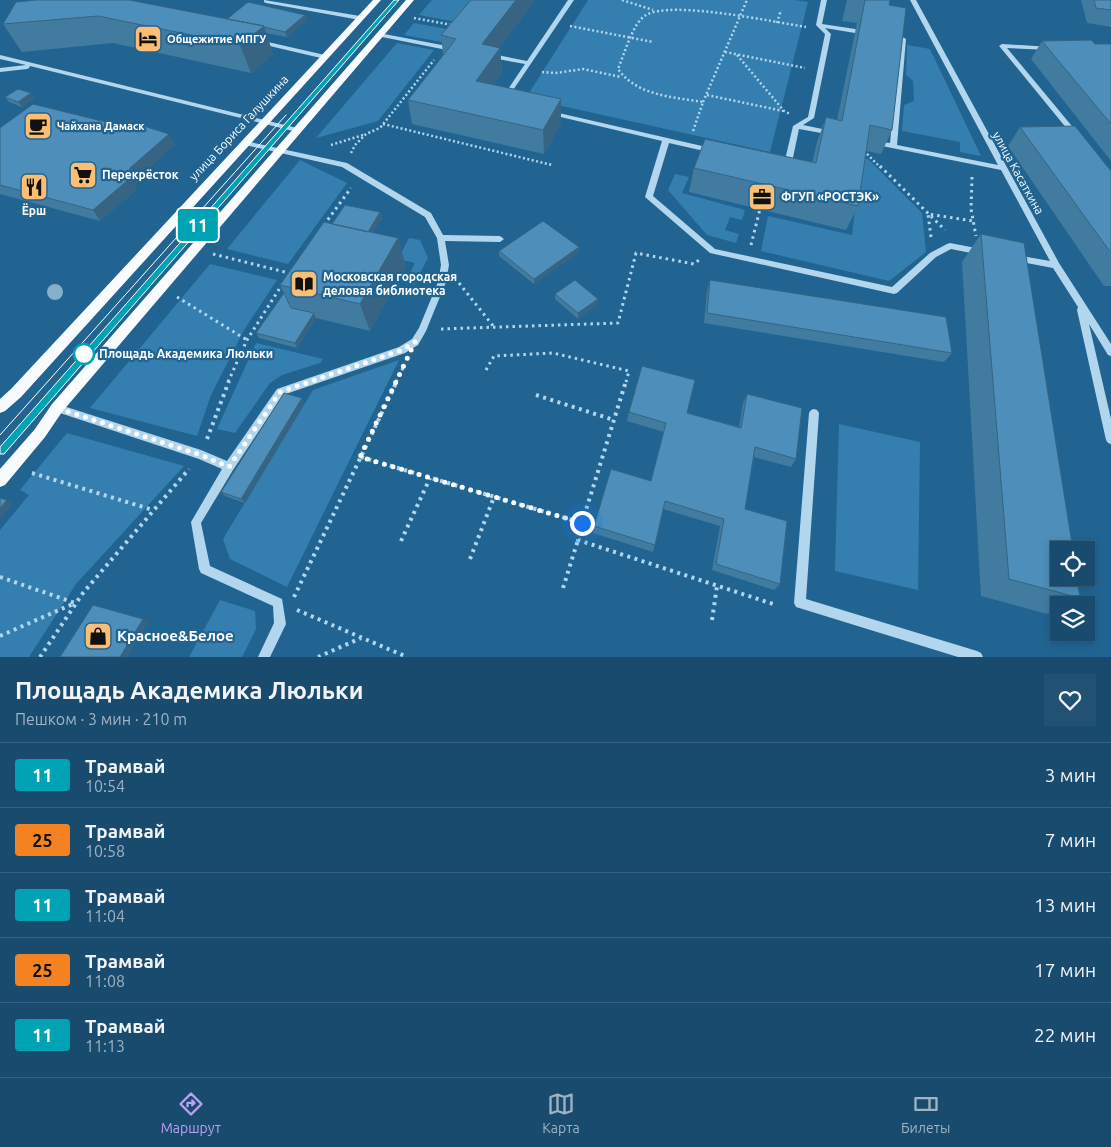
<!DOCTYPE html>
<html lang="ru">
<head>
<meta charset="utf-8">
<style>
	:root { --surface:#194b6e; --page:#225273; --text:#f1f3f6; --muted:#9fb3c2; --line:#376381; --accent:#bca0f2 }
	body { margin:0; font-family:Ubuntu,sans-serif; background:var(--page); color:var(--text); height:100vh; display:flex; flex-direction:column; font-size:19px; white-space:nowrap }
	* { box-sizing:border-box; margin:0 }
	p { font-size:16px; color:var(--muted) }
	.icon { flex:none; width:28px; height:28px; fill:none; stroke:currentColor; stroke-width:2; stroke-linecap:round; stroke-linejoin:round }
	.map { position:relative; height:657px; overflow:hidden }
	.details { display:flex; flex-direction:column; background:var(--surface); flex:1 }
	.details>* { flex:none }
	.badge { padding:0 10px; border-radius:4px; font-size:18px; line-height:32px }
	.buttons { position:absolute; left:1050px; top:541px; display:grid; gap:10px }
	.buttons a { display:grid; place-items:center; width:45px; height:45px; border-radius:0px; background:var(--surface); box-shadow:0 2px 8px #0003,0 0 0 1px var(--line); font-size:25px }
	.you { position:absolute; width:25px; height:25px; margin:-12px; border:4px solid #fff; border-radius:50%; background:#1a73e8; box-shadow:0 0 0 8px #1a73e833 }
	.map>.badge { position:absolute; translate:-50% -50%; box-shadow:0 0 0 2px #fff }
	.round { display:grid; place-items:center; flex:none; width:52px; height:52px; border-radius:0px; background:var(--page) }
	.headline { display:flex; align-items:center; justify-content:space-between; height:85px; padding:0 15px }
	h1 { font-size:24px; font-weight:700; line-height:38px }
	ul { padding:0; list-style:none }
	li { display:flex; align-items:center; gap:15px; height:65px; padding:0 15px; border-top:1px solid var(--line) }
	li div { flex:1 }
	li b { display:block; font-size:19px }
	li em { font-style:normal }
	li .badge { min-width:55px; font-weight:700; text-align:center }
	.menu { display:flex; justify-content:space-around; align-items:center; height:70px; border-top:1px solid var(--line); background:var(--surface); font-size:14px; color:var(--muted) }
	.menu a { display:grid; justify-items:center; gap:2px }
	.menu .current { color:var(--accent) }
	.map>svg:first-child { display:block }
	.green { fill:#347faf }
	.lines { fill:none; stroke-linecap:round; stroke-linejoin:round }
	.path-far2 { stroke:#b2d6ed; stroke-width:2.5; stroke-dasharray:2 2.5; stroke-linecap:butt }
	.path-far1 { stroke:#b2d6ed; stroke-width:3; stroke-dasharray:2.5 4; stroke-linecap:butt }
	.path { stroke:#b2d6ed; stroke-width:4; stroke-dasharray:3 4.5; stroke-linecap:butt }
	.minor { fill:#b2d6ed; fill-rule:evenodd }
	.major { fill:#f9fcff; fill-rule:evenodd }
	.tram { stroke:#fff; stroke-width:1 }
	.tree { fill:#86afcb }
	.wall { fill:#427ba0 }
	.shaded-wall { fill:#366482 }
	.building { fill:#4d8fba; stroke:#366482 }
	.line { fill:#00a3b4; stroke:#fff }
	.walk { stroke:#fff; stroke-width:5; stroke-dasharray:0 9 }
	.stop-dot { fill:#fff; stroke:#00a3b4; stroke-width:2.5 }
	.labels { text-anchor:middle; stroke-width:4.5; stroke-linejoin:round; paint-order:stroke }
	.far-poi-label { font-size:11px; font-weight:bold; fill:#fff; stroke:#216492; text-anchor:start }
	.street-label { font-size:12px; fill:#fff; stroke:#216492 }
	.poi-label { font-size:12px; font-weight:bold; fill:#fff; stroke:#216492; text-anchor:start }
	.stop-label { font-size:12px; font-weight:bold; fill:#fff; stroke:#216492; text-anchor:start }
	.near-poi-label { font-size:15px; font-weight:bold; fill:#fff; stroke:#216492; text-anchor:start }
</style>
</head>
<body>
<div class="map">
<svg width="1111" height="657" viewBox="0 0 1111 657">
	<rect width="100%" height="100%" fill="#216492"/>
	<path class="green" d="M432,0H474L457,22L419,15Z
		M588,0H795L808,2L770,152L526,98Z
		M414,23L452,30L442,42L404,35Z
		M397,43L434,50L378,121L316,138Z
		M907,45L930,49L981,156L960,152V142L902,131L904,105L914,101L913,81L906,75Z
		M861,158L868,159L922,213L926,252L889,281L761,251L768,216L852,235Z
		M300,160L347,183L288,264L227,249Z
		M675,174L689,177L682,193L745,210L742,220L730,217L725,230L739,234L736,243L707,235L668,190Z
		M409,238L420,240L428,258L414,285L405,283L415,263L398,259Z
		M210,264L277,280L244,330L211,395L197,436L90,408Z
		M256,343L323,359L320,363L282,375L270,383L235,433L217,429Z
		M399,360L287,587L230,559L223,539L313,390Z
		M839,424L920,442L918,590L835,571Z
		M67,433L184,466L76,584L29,657H0V530L29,495L20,490Z
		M220,600L255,611L256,629L242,657H189Z"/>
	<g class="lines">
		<path class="path-far2" d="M622,0L653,10
			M414,18L452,25
			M777,23L781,10
			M570,26L653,42
			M725,52L805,68
			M737,55L784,111L790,114
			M542,72L556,73L583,69L621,77
			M707,95L783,111
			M703,102L747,0
			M383,124L552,165
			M693,131L703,102C673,97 637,96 618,69C624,55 633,22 646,15C671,0 774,22 806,27
			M331,145L363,135
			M351,153L355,145L366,134L380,128L434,60
			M867,154L881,168"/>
		<path class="path-far1" d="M880,166L945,230
			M972,177L971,209L976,236
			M324,225L351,188
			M931,237L928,214L973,221
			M751,245L760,209
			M213,254L289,273
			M459,283L494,327
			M177,297L247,340
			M441,329L618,323L636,253L694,264L699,260
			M486,370L494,356L553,353L629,371L626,382
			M228,382L247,340L283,283
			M396,382L403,368"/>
		<path class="path" d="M536,395L614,420
			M207,439L229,381
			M361,457L582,523L578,540L773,604
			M32,473L153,510
			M582,523L626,381
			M401,541L430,478
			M470,559L494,497
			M0,577L75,603
			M563,588L578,540
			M294,597L397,381
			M297,610L407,657
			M712,620L717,586
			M0,636L75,603
			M40,657L83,593L189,469
			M318,657L361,638"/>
		<path class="minor" d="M264,0L360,16L363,18L360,20L266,3L264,2Z
			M568,0H574L507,99H503L502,98L525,64L492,58L489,56L492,54L527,61Z
			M821,0H827L822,24L855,29L858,31L855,33L825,28L831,34L814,118L803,125L832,131L835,133L832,135L799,129L791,167L787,169L780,166L784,164L793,126L808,117L825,34L816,25Z
			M910,0H916L1059,263L1111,344V356L1108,355L1089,324L1111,419V444L1108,443L1106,440L1077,310L1078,307L1053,268L1016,261L1012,258L1016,255L1050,261L1001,170L882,146L879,144L882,142L890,143L900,40L892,38C895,35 903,36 906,39L897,145L998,165Z
			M379,33L452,47L455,49L452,51L377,36L376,35Z
			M259,40L325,55L328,57L325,59L257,43L256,42Z
			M1002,44L1051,47V49L1049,50L1007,48L1076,131V135H1072L1000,47L999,46Z
			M0,55L297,128L300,130L297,132L30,66L29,68L27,69L0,72V68L26,65L0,59Z
			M550,111L715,149L717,151L713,153L669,143L653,196L715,249L892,287L930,253L947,244L950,243L981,249L985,252L981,255L951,249L936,257L897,293L894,294L710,253L645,197L662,141L548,114V112Z
			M243,141H245L347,163L431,213L443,235L500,236L504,239L500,242L445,241L449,265L446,282L426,331L418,345L405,353L283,395L233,470L201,523L210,566L282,599L286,624L270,657H258L274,623L273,606L201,573L199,569L191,522L222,469L199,459L57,412L54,411L52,408L54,405L57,404L201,450L227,461L277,389L399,347L412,339L419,328L438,282L441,265L437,238L425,217L342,167L245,145H243Z
			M814,409L817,410L819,413L806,599L977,651L981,653L983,657H958L796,607L794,603L809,413L811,410Z"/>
		<path class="major" d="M373,0H381L21,397L5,411L0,413V399L11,389Z
			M406,0H414L62,412L45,437L5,485L0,487V469L35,429L52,404Z"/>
		<path class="tram" d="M0,435L286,115
			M0,450L396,0"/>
	</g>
	<circle class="tree" cx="55" cy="292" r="8"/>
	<path class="wall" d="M471,0H535L499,48H500L502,72L493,85L561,99V123L544,154L412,124L408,100L443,55L441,35Z
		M847,0H890L889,5L892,130L881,154L866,151L858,206L846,230L689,192L694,168L812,163L817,142L826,117L837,120L857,23L842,21Z
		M1081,0H1111V27L1087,23Z
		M16,2L227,19L305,15L307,20L287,37L266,33L273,54L251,73L113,43L22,52L3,24Z
		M1042,41L1095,44H1111V161L1031,59Z
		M5,97L35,98L22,107L9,102Z
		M1020,127L1111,171V286H1104L1008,146Z
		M0,128L175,144L137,179L135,191L100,221L0,194Z
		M380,212L382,218L372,233L398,238L406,267L370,331L316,318L297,348L259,338L256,333L284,293L280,285L332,224Z
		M981,234L1080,598L1067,605H1059V609L1047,614L981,596L962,262Z
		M579,247V252L534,284L499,256V251Z
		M710,280L952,353L944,362L704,323L707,291Z
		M555,294L598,299V304L578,319L555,299Z
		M747,394L796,459L791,467L754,457L745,509L780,584L774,590L712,570L720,526L663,509L653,552L593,533L594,526L651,481L664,432L627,421L629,412L687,413L739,427L743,403Z
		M305,403L245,503L225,496L221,492Z"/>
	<path class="shaded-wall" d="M516,0H535L484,68L482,44Z
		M305,15L307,20L287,37L285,32Z
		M264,26L273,54L251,73L240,45Z
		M500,48L502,72L479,105L476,81Z
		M31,93L35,98L22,107L18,102Z
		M561,99V123L544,154L543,130Z
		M169,134L175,144L137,179L135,191L100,221L93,210L130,168Z
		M380,212L382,218L357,257L355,251Z
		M398,238L406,267L370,331L360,304Z
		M579,247V252L534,284V279Z
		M598,299V304L578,319V313Z
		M314,313L316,319L297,348L295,343Z
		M302,398L305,403L245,503L241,499Z
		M7,500L13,504L0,520V508Z
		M143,619L148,621L128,657H120Z"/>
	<path class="building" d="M36,0H129L264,26L240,45L98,16L3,24L16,2Z
		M471,0H516L482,44L500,48L476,81L561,99L543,130L408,100L456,39L441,35Z
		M865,0H890L889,5L906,8L892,130L870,125L858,206L694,168L705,139L816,163L826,117L842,121Z
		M1094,0H1111V10L1096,8Z
		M248,2L305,15L285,32L264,27V26L227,19Z
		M1091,40L1095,44H1111V124L1042,41Z
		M18,89L31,93L18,102L5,97Z
		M33,104L122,126L128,121L169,134L130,168L128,180L93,210L0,185V128Z
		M1075,126L1111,171V253L1020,127Z
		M345,205L380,212L368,232L332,224Z
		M543,221L579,247L534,279L499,251Z
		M324,222L398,238L360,304L280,285Z
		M981,234L1024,243L1073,550H1059V578H1077L1080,598L1009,579Z
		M575,280L598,299L578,313L555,294Z
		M710,280L946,317L952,353L707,313Z
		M284,293L291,308L314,313L295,343L256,333Z
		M642,366L695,380L687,413L741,428L747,394L802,408L796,459L755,447L745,509L787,521L780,584L716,564L724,519L665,501L655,545L594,526L611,469L651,481L666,423L629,412Z
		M284,393L302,398L241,499L221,492Z
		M0,498L7,500L0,508Z
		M93,605L143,619L120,657H60Z"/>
	<path class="line" d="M394,0H399L4,454H0V447Z"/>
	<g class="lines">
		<path class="walk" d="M84,354L92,367L57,408L201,455L229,467L280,392L402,350L415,342L360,457L582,523"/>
	</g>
	<defs>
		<g id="hotel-square" transform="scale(1.4375)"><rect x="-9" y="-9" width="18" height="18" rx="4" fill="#fabe74" stroke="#216492"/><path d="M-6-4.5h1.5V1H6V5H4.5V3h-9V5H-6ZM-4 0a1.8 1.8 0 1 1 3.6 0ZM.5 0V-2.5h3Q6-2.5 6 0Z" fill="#111"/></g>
		<g id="cafe-square" transform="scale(1.4375)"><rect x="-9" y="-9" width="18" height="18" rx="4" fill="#fabe74" stroke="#216492"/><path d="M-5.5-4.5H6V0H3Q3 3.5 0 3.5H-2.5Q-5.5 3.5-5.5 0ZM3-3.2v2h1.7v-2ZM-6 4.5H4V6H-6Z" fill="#111"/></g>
		<g id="supermarket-square" transform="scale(1.4375)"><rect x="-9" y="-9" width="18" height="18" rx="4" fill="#fabe74" stroke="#216492"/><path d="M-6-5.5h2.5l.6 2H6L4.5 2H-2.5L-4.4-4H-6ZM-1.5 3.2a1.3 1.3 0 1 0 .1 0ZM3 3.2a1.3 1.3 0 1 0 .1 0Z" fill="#111"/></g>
		<g id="restaurant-square" transform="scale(1.4375)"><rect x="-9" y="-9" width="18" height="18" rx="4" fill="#fabe74" stroke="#216492"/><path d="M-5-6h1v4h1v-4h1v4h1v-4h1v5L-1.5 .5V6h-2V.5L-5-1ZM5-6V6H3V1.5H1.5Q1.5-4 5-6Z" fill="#111"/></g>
		<g id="office-square" transform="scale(1.4375)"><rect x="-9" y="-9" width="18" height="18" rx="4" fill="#fabe74" stroke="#216492"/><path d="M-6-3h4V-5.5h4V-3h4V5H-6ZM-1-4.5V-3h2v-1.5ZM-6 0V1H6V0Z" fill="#111"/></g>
		<g id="library-square" transform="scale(1.4375)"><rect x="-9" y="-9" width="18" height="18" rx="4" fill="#fabe74" stroke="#216492"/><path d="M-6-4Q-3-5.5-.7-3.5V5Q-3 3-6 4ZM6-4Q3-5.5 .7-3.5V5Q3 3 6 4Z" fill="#111"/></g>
		<g id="shop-square" transform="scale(1.4375)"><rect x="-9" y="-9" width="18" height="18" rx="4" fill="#fabe74" stroke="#216492"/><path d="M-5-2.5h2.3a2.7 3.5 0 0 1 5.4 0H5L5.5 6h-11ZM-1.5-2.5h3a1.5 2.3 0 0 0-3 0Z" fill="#111"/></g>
	</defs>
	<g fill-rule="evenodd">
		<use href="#hotel-square" x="148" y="39"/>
		<use href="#cafe-square" x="38" y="126"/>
		<use href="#supermarket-square" x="83" y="175"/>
		<use href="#restaurant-square" x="34" y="187"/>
		<use href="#office-square" x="762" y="197"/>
		<use href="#library-square" x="304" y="284"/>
		<use href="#shop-square" x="98" y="636"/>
	</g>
	<circle class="stop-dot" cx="84" cy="354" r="10"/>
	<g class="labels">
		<g class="far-poi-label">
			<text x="167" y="43">Общежитие МПГУ</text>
			<text x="57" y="130">Чайхана Дамаск</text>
		</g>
		<g class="street-label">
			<text transform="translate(239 128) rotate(-47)" y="4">улица Бориса Галушкина</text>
			<text transform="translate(1018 173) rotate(61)" y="4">улица Касаткина</text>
		</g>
		<g class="poi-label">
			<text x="102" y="179">Перекрёсток</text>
			<text x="781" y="201">ФГУП «РОСТЭК»</text>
			<text x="34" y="215" text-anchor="middle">Ёрш</text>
			<text x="323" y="281">Московская городская<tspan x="323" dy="14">деловая библиотека</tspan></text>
		</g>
		<g class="stop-label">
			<text x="99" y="358">Площадь Академика Люльки</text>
		</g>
		<g class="near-poi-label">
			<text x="117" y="641">Красное&amp;Белое</text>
		</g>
	</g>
</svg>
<div class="buttons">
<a><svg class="icon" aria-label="locate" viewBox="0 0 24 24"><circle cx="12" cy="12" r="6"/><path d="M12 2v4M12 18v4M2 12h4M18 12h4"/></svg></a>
<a><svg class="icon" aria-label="layers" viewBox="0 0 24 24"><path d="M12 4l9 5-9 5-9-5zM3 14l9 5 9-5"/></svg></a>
</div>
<div class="you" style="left:582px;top:523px"></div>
<b class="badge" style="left:198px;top:225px;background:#00a3b4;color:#fff">11</b>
</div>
<section class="details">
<div class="headline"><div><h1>Площадь Академика Люльки</h1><p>Пешком · 3 мин · 210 m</p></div><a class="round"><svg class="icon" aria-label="heart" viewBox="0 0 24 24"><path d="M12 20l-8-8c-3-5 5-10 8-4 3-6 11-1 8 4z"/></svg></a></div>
<ul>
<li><span class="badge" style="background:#00a3b4;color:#fff">11</span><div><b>Трамвай</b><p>10:54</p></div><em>3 мин</em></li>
<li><span class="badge" style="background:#f58220;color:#111">25</span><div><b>Трамвай</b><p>10:58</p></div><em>7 мин</em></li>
<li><span class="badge" style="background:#00a3b4;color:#fff">11</span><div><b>Трамвай</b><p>11:04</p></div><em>13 мин</em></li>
<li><span class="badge" style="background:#f58220;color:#111">25</span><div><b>Трамвай</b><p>11:08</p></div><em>17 мин</em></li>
<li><span class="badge" style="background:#00a3b4;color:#fff">11</span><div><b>Трамвай</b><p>11:13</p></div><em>22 мин</em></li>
</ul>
</section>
<nav class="menu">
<a class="current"><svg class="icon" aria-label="directions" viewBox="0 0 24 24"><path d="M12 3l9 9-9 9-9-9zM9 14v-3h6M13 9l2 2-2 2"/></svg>Маршрут</a>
<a><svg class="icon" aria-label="map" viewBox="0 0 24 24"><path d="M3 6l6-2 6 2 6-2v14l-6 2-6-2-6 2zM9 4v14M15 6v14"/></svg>Карта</a>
<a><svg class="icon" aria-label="tickets" viewBox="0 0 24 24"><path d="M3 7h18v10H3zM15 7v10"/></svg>Билеты</a>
</nav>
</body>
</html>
